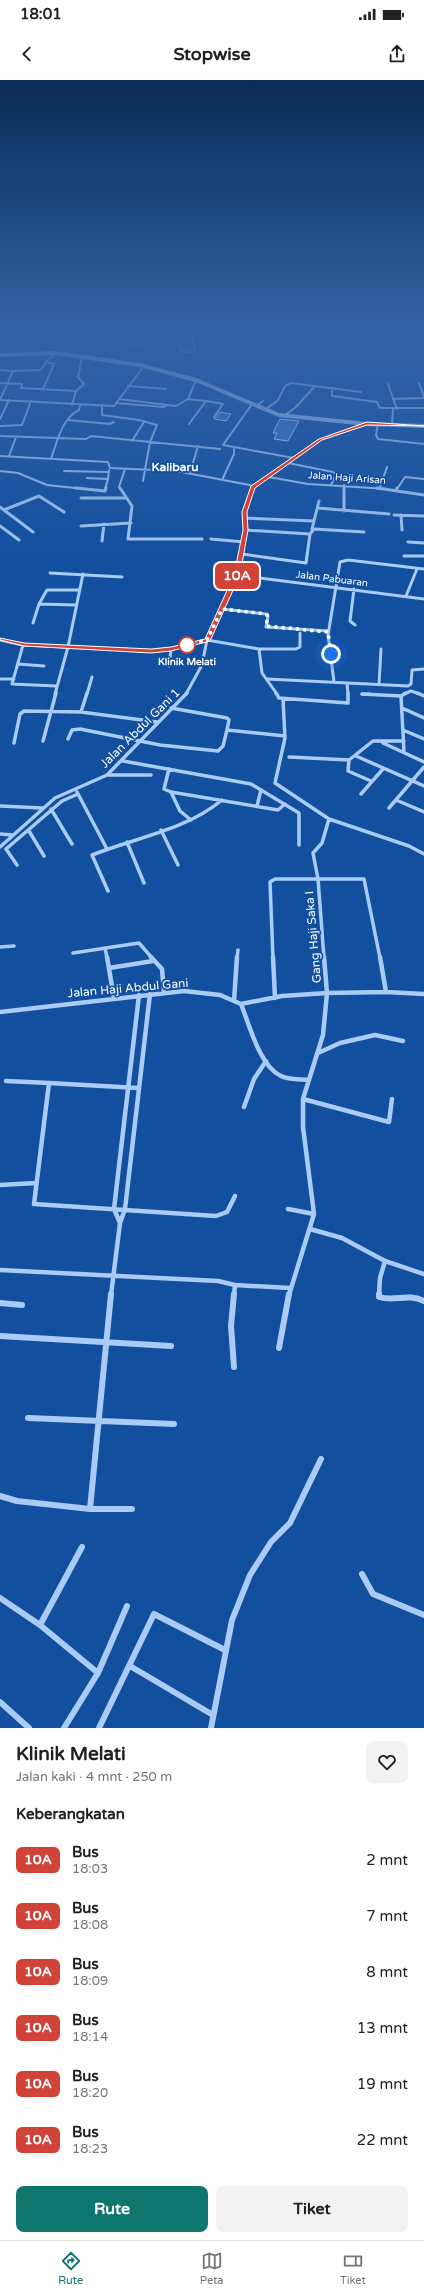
<!DOCTYPE html>
<html lang="id">
<head>
<meta charset="utf-8">
<style>
	:root { --surface:#fff; --page:#f2f2f2; --text:#202124; --muted:#757577; --line:#e0e0e0; --accent:#0f766e }
	body { margin:0; font-family:"Varela Round",sans-serif; background:var(--page); color:var(--text); height:100vh; display:flex; flex-direction:column; font-size:15px; white-space:nowrap }
	* { box-sizing:border-box; margin:0 }
	p { font-size:13px; color:var(--muted) }
	.icon { flex:none; width:22px; height:22px; fill:none; stroke:currentColor; stroke-width:2; stroke-linecap:round; stroke-linejoin:round }
	.map { position:relative; height:1648px; overflow:hidden }
	.panel { display:flex; flex-direction:column; background:var(--surface); flex:1 }
	.panel>* { flex:none }
	.badge { padding:0 8px; border-radius:6px; font-size:14px; line-height:26px }
	.you { position:absolute; width:20px; height:20px; margin:-10px; border:3px solid #fff; border-radius:50%; background:#1a73e8; box-shadow:0 0 0 6px #1a73e833 }
	.map>.badge { position:absolute; translate:-50% -50%; box-shadow:0 0 0 2px #fff }
	h2 { padding:0 16px; font-size:15px; line-height:36px }
	.round { display:grid; place-items:center; flex:none; width:42px; height:42px; border-radius:8px; background:var(--page) }
	.head { display:flex; align-items:center; justify-content:space-between; height:68px; padding:0 16px }
	h1 { font-size:19px; font-weight:700; line-height:30px }
	.cta { display:flex; gap:8px; margin-top:auto; padding:8px 16px }
	.cta a { flex:1; height:46px; border-radius:8px; background:var(--accent); color:#fff; font-size:16px; font-weight:700; line-height:46px; text-align:center }
	.cta a+a { background:var(--page); color:var(--text) }
	ul { padding:0; list-style:none }
	li { display:flex; align-items:center; gap:12px; height:56px; padding:0 16px }
	li div { flex:1 }
	li b { display:block; font-size:15px }
	li em { font-style:normal }
	li .badge { min-width:44px; font-weight:700; text-align:center }
	.status { display:flex; justify-content:space-between; align-items:center; height:28px; padding:0 20px; background:var(--surface); direction:ltr }
	.status svg { height:11px; fill:currentColor }
	header { display:flex; justify-content:space-between; align-items:center; height:52px; padding:0 16px; background:var(--surface); font-size:18px; font-weight:700 }
	.dock { display:flex; justify-content:space-around; align-items:center; height:56px; border-top:1px solid var(--line); background:var(--surface); font-size:11px; color:var(--muted) }
	.dock a { display:grid; justify-items:center; gap:2px }
	.dock .on { color:var(--accent) }
	.map>svg:first-child { display:block }
	.water { fill:#315c97; stroke:#9bc6f8 }
	.building { fill:#3b77c6; stroke:#d2e6fe }
	.lines { fill:none; stroke-linecap:round; stroke-linejoin:round }
	.minor-far4 { stroke:#a9cbf5; stroke-width:2 }
	.minor-far3 { stroke:#a9cbf5; stroke-width:3 }
	.minor-far2 { stroke:#a9cbf5; stroke-width:3.5 }
	.minor-far1 { stroke:#a9cbf5; stroke-width:4.5 }
	.minor { stroke:#a9cbf5; stroke-width:6 }
	.tertiary { stroke:#a9cbf5; stroke-width:4 }
	.line { fill:#d14338; stroke:#fff }
	.walk { stroke:#fff; stroke-width:4; stroke-dasharray:0 7.2 }
	.stop-dot { fill:#fff; stroke:#d14338; stroke-width:2 }
	.labels { text-anchor:middle; stroke-width:3.5; stroke-linejoin:round; paint-order:stroke }
	.far-street-label { font-size:10px; fill:#fff; stroke:#124f9f }
	.far-stop-label { font-size:10px; font-weight:bold; fill:#fff; stroke:#124f9f }
	.far-quarter-label { font-size:12px; font-weight:bold; fill:#fff; stroke:#124f9f }
	.street-label { font-size:12px; fill:#fff; stroke:#124f9f }
</style>
</head>
<body>
<div class="status"><b>18:01</b><svg viewBox="0 0 49 12"><path d="M0 12V9h3v3zM5 12V6h3v6zM10 12V3h3v9zM15 12V0h3v12zM26 1h20v11H26zM47 4h2v5h-2z"/></svg></div>
<header><svg class="icon" aria-label="back" viewBox="0 0 24 24"><path d="M15 5l-7 7 7 7"/></svg>Stopwise<svg class="icon" aria-label="share" viewBox="0 0 24 24"><path d="M12 15V3M7 8l5-5 5 5M5 13v7h14v-7"/></svg></header>
<div class="map">
<svg width="424" height="1648" viewBox="0 0 424 1648">
	<rect width="100%" height="100%" fill="#124f9f"/>
	<path class="water" d="M130,249H176C170,251 163,252 158,254C147,258 144,267 131,265L127,260Z
		M192,258L195,272H181L178,259Z"/>
	<path class="building" d="M220,332L231,334L226,341L214,339Z
		M280,339L299,341L288,361L274,359L277,353H273Z"/>
	<g class="lines">
		<path class="minor-far4" d="M0,290L13,291
			M0,303L22,304L21,308L76,311
			M419,303L424,317
			M388,304L397,329
			M128,306L166,309
			M332,308V316L377,322L379,327L382,328H424
			M43,309L54,284L46,282L55,273
			M119,319L176,326L188,319L206,321L189,344
			M188,319L196,300
			M393,319L424,318
			M0,320L114,326L144,286
			M0,320L13,291L41,290L46,282
			M206,321L223,324L214,337
			M116,323L163,327L167,325
			M252,324L223,365L294,378
			M72,325L76,311L84,304L78,297L82,277
			M102,326V335L139,340L157,345L150,362L143,401
			M256,326L263,321
			M265,330L278,320L285,306L291,303L361,312
			M284,336L296,327L315,306
			M0,339L9,320
			M68,340L110,344L114,342
			M378,344L376,355L378,359L424,364
			M392,344L393,329
			M0,346L22,345L31,321
			M0,356L86,359L91,356L220,369
			M132,361L144,342
			M0,376L108,382L110,388L176,391L255,406
			M9,376L16,357
			M51,379C57,362 62,338 79,330L80,325
			M288,383L333,392L336,394L331,405
			M0,391L18,393L47,405L85,409
			M64,391L108,392
			M190,393L198,366
			M269,397L308,404L388,409
			M87,398L108,399L109,390
			M223,398L234,374V369
			M344,405V409
			M380,407L387,387
			M105,409L108,399
			M121,409L119,407L125,389
			M252,409L317,361L366,344
			M397,409L405,397L424,399"/>
		<path class="minor-far3" d="M76,408L105,411L106,408
			M120,408L132,426L128,459H202
			M344,408V431
			M377,408L424,415
			M396,410L397,408
			M81,418H126
			M0,427L33,452
			M318,428L389,434
			M4,430L39,416L64,432
			M394,435L424,436
			M401,435L402,450
			M244,438L314,441
			M0,446L19,460
			M81,446L131,443
			M312,449L319,421
			M245,450L310,454L314,449L364,452
			M211,459L244,462
			M102,461L104,444
			M408,462L424,463
			M242,474L306,483L310,454
			M404,476H424
			M50,493L122,497
			M237,495L424,519
			M354,509L350,541L355,545
			M406,516L417,489
			M39,524L76,525
			M222,529L266,534L268,536L266,547L328,551
			M33,543L39,524L47,510H79
			M0,560L23,565L151,571L171,569L207,560L259,569H296L300,567V553
			M23,565L12,604L56,606
			M259,569L262,593L277,614
			M18,584L44,586
			M169,586L171,569
			M0,599H14
			M267,599L408,606L411,604L412,590L424,589
			M334,602L328,555L340,482L348,480L424,489
			M347,603L348,614
			M379,604L381,569
			M55,614L68,567L83,494
			M87,614L92,597
			M186,614L202,585L207,560L237,495L245,450L244,432L253,408
			M362,614H370
			M404,614L411,611L420,614"/>
		<path class="minor-far2" d="M276,613L279,618L348,623V613
			M417,613L424,616
			M362,614L401,616L406,613
			M401,616L404,672
			M283,619L285,658L275,703L329,739L409,766L424,774
			M171,628L227,638L229,640L227,650L285,656
			M402,628L424,638
			M81,632L87,613
			M403,650L424,659
			M68,659L72,650L80,649L160,665L218,671L223,666L227,650
			M43,661L56,613
			M14,663L20,634L24,631L81,632L157,642
			M383,663L424,682
			M356,676L424,706
			M289,677L349,680
			M123,681L251,704L299,733V765
			M169,689L164,709L171,712L278,730L285,724
			M108,695H151
			M371,701L348,691L349,680L373,661H404
			M77,712L107,769
			M171,712L180,731L191,740
			M361,714L383,689
			M396,720L424,732
			M0,726L42,728
			M257,726L261,710
			M389,728L424,687
			M51,729L72,764
			M161,750L178,785
			M29,751L44,776
			M0,754L13,755
			M127,762L144,803
			M0,767L55,718L107,695L187,613
			M17,785L6,769L62,721L78,714
			M108,811L92,775C135,758 186,750 222,720
			M0,867L14,866
			M105,868L107,878
			M73,873L139,863L152,878
			M237,878L238,870
			M273,878L270,802L275,799H364L380,878
			M324,878L318,799L313,773L322,763L329,739"/>
		<path class="minor-far1" d="M107,877L114,918
			M151,877L162,889L164,912
			M273,877L275,918
			M380,877L386,912
			M109,888L153,881
			M234,921L237,877
			M241,924C249,944 260,987 281,996C289,1000 300,999 309,1000
			M0,932L184,911L220,915L241,924L282,916L327,913L386,912L424,914
			M318,973L340,963L375,955L403,961
			M6,1001L49,1003
			M138,1008L49,1003L34,1124L216,1136L227,1132L235,1116
			M303,1019L389,1042L392,1019
			M244,1027L254,999L266,981
			M0,1105L36,1103
			M288,1129L314,1134
			M120,1143L114,1129L139,915
			M310,1149L342,1158L385,1181L424,1194
			M0,1190L218,1201L235,1205L290,1208
			M111,1215L120,1143L125,1129L150,914
			M234,1215L235,1205
			M289,1215L314,1134L303,1047V1019L323,955L327,913L324,877
			M379,1215L380,1198L385,1181"/>
		<path class="minor" d="M379,1214V1217C395,1222 407,1213 424,1221
			M0,1223L22,1225
			M0,1256L171,1266
			M279,1268L289,1214
			M234,1287L231,1246L234,1214
			M28,1338L174,1344
			M0,1416L17,1421L90,1429L111,1214
			M90,1429H132
			M362,1494L373,1514L424,1535
			M0,1518L40,1545L98,1593
			M40,1545L82,1467
			M130,1586L213,1635
			M0,1622L29,1648
			M64,1648L98,1593L127,1526
			M99,1648L154,1534L225,1570
			M211,1648L232,1540L250,1495L271,1462L290,1443L321,1379"/>
		<path class="tertiary" d="M0,275L55,273L140,285L196,300L279,335L367,344L424,346"/>
	</g>
	<linearGradient id="sky" x2="0" y2="1"><stop stop-color="#0a2b57"/><stop offset="0.52" stop-color="#3363a6"/><stop offset="1" stop-color="#3363a6" stop-opacity="0"/></linearGradient>
	<rect width="424" height="480" fill="url(#sky)"/>
	<path class="line" d="M367,342L424,346L367,345L322,360L255,408L247,432L248,450L240,495L210,561L171,571L151,573L24,566L0,560V558L24,563L151,569L171,567L205,559L234,495L243,450L242,432L251,406L319,359Z"/>
	<g class="lines">
		<path class="walk" d="M187,565L207,560L222,529L266,534L268,536L266,546L328,552L331,574"/>
	</g>
	<circle class="stop-dot" cx="187" cy="565" r="8"/>
	<g class="labels">
		<g class="far-street-label">
			<text transform="translate(347 397) rotate(4)" y="4">Jalan Haji Arisan</text>
			<text transform="translate(332 498) rotate(7)" y="4">Jalan Pabuaran</text>
		</g>
		<g class="far-stop-label">
			<text x="187" y="585">Klinik Melati</text>
		</g>
		<g class="far-quarter-label">
			<text x="175" y="391">Kalibaru</text>
		</g>
		<g class="street-label">
			<text transform="translate(140 648) rotate(-45)" y="4">Jalan Abdul Gani 1</text>
			<text transform="translate(313 857) rotate(-95)" y="4">Gang Haji Saka I</text>
			<text transform="translate(128 908) rotate(-5)" y="4">Jalan Haji Abdul Gani</text>
		</g>
	</g>
</svg>
<div class="you" style="left:331px;top:574px"></div>
<b class="badge" style="left:237px;top:496px;background:#d14338;color:#fff">10A</b>
</div>
<section class="panel">
<div class="head"><div><h1>Klinik Melati</h1><p>Jalan kaki · 4 mnt · 250 m</p></div><a class="round"><svg class="icon" aria-label="heart" viewBox="0 0 24 24"><path d="M12 20l-8-8c-3-5 5-10 8-4 3-6 11-1 8 4z"/></svg></a></div>
<h2>Keberangkatan</h2>
<ul>
<li><span class="badge" style="background:#d14338;color:#fff">10A</span><div><b>Bus</b><p>18:03</p></div><em>2 mnt</em></li>
<li><span class="badge" style="background:#d14338;color:#fff">10A</span><div><b>Bus</b><p>18:08</p></div><em>7 mnt</em></li>
<li><span class="badge" style="background:#d14338;color:#fff">10A</span><div><b>Bus</b><p>18:09</p></div><em>8 mnt</em></li>
<li><span class="badge" style="background:#d14338;color:#fff">10A</span><div><b>Bus</b><p>18:14</p></div><em>13 mnt</em></li>
<li><span class="badge" style="background:#d14338;color:#fff">10A</span><div><b>Bus</b><p>18:20</p></div><em>19 mnt</em></li>
<li><span class="badge" style="background:#d14338;color:#fff">10A</span><div><b>Bus</b><p>18:23</p></div><em>22 mnt</em></li>
</ul>
<div class="cta"><a>Rute</a><a>Tiket</a></div>
</section>
<nav class="dock">
<a class="on"><svg class="icon" aria-label="directions" viewBox="0 0 24 24"><path d="M12 3l9 9-9 9-9-9zM9 14v-3h6M13 9l2 2-2 2"/></svg>Rute</a>
<a><svg class="icon" aria-label="map" viewBox="0 0 24 24"><path d="M3 6l6-2 6 2 6-2v14l-6 2-6-2-6 2zM9 4v14M15 6v14"/></svg>Peta</a>
<a><svg class="icon" aria-label="tickets" viewBox="0 0 24 24"><path d="M3 7h18v10H3zM15 7v10"/></svg>Tiket</a>
</nav>
</body>
</html>
